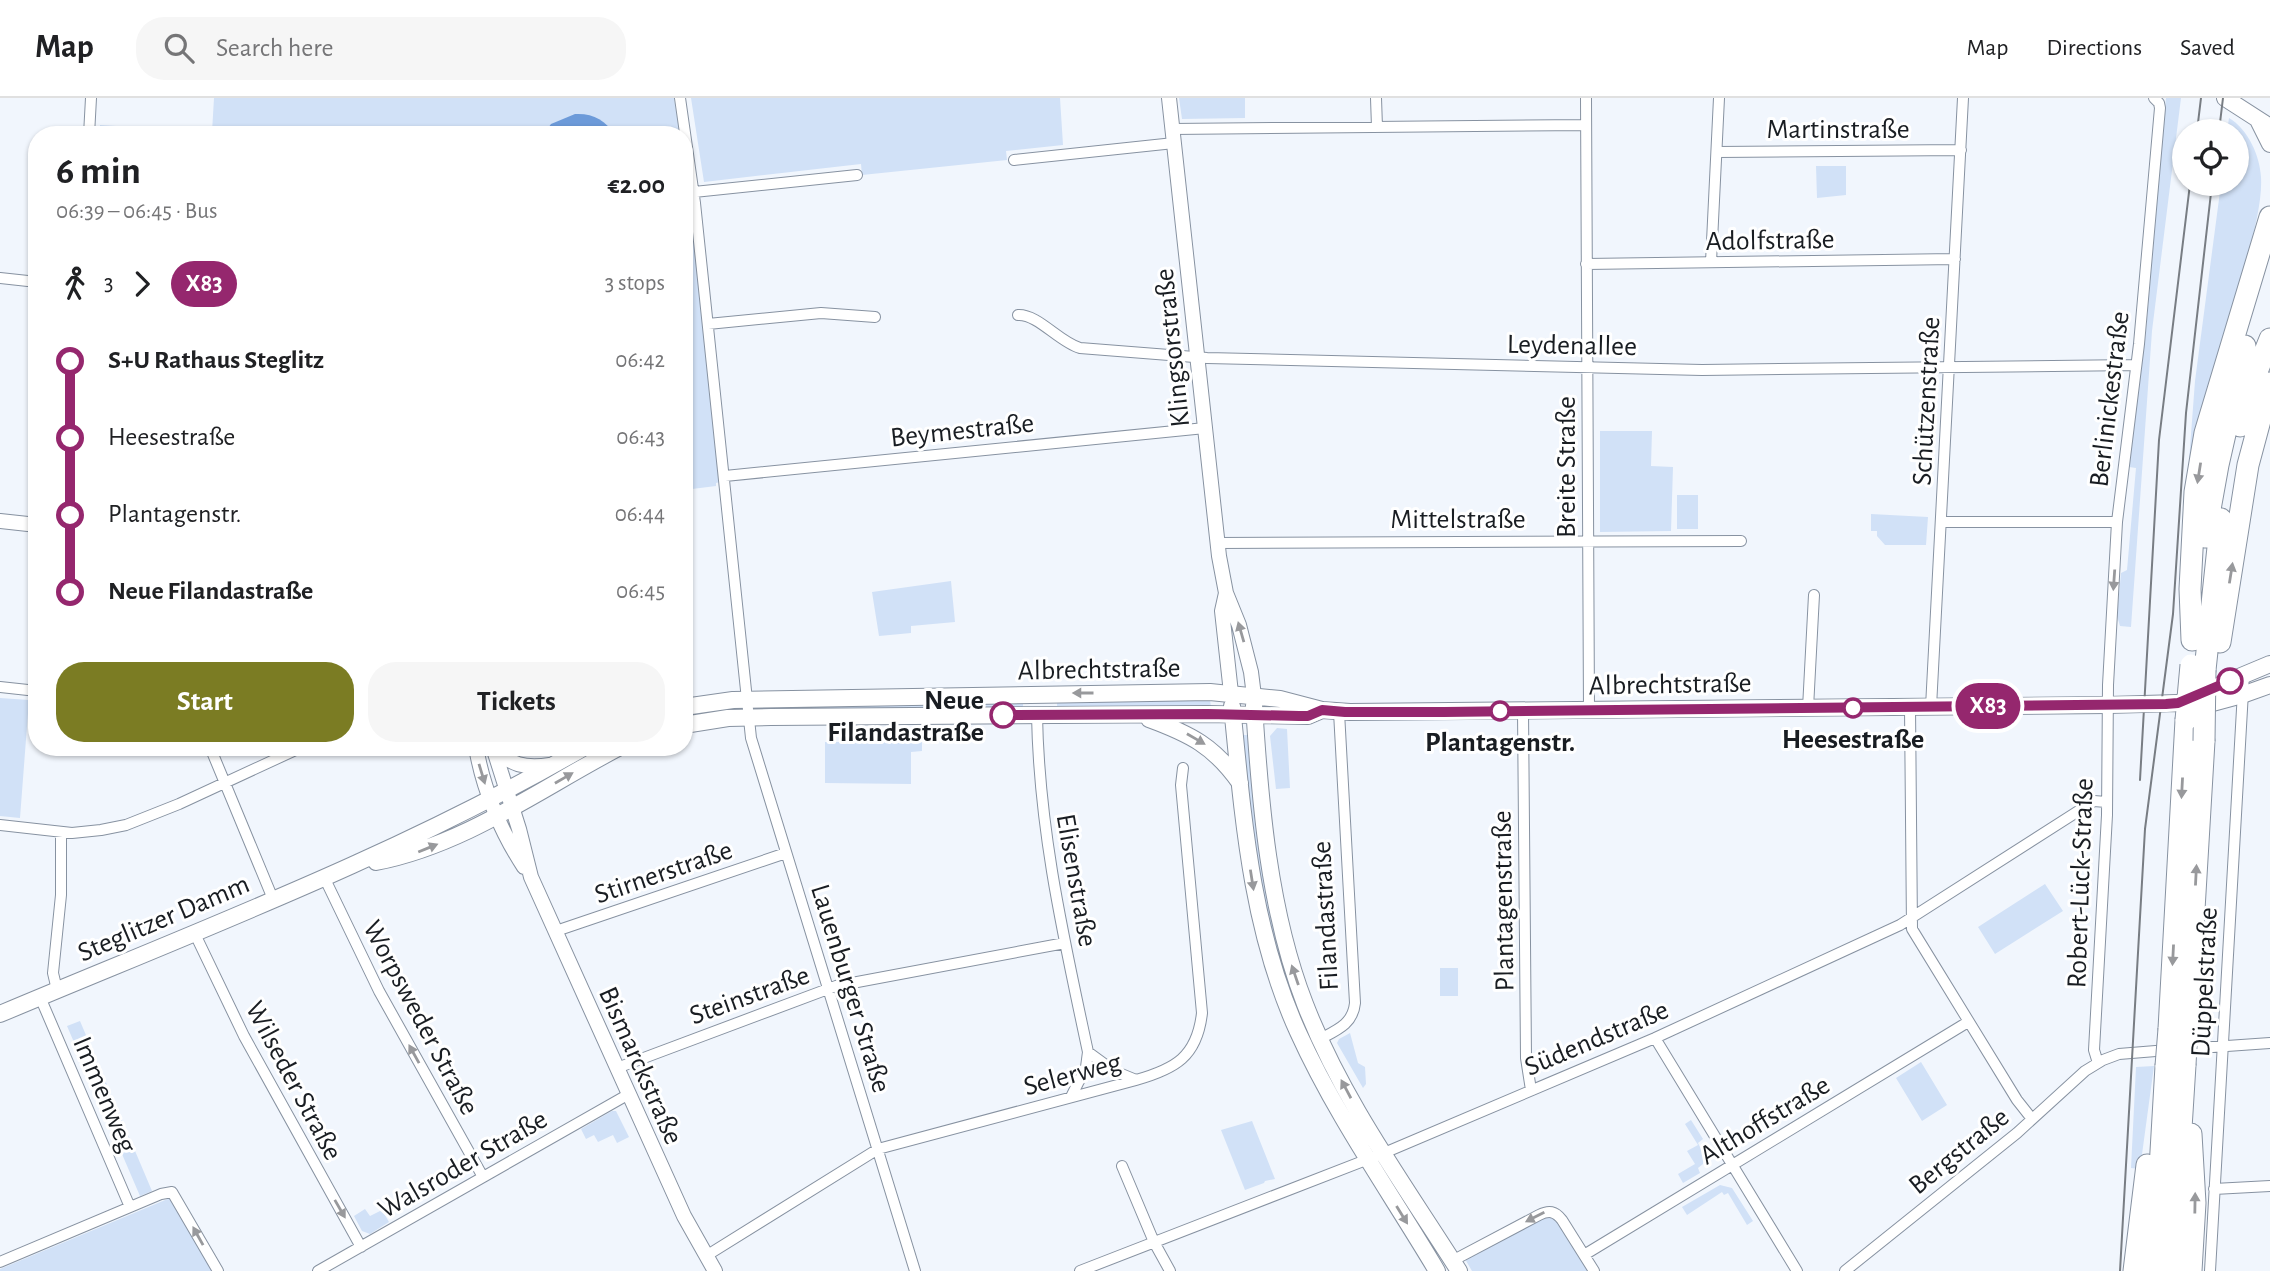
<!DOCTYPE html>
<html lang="en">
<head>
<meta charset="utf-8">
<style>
	:root { --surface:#fff; --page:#f6f6f6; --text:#202124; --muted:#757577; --line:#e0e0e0; --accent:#7b7c23 }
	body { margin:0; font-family:"Alegreya Sans",sans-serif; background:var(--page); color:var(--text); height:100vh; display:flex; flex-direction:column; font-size:26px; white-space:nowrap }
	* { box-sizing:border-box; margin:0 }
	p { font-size:23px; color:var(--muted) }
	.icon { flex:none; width:38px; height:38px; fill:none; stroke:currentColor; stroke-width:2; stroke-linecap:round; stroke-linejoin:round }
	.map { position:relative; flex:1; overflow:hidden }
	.drawer { position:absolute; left:28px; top:28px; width:665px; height:630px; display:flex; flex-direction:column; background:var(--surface); border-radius:28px; box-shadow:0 2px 5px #0004 }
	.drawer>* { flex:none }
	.badge { padding:0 14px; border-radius:23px; font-size:24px; line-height:46px }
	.tools { position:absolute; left:2172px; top:21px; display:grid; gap:14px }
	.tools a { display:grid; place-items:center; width:77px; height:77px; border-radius:50%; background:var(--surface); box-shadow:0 2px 5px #0004; font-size:35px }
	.map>.badge { position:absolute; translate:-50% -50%; box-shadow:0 0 0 4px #fff }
	.legs { display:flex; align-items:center; gap:10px; height:77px; padding:0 28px; font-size:23px }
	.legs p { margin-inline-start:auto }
	.summary { display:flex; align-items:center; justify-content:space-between; height:119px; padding:0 28px }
	h1 { font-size:38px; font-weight:700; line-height:52px }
	.primary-button { display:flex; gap:14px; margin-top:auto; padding:14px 28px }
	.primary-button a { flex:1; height:80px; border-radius:28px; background:var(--accent); color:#fff; font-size:28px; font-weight:700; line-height:80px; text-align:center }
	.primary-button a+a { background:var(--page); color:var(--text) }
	ul { padding:0 28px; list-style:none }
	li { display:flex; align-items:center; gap:24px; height:77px; font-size:26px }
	li i { display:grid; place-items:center; width:10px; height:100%; margin:0 9px; background:currentColor }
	li i::after { content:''; width:18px; height:18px; margin:-9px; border:5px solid; border-radius:50%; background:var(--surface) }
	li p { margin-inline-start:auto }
	li:first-child i { background:linear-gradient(#0000 50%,currentColor 0) }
	li:last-child i { background:linear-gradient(currentColor 50%,#0000 0) }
	header { display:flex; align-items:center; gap:42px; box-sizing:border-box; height:98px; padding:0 35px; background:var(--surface); border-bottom:2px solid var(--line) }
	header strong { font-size:33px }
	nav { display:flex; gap:38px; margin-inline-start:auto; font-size:24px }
	.search { width:490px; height:63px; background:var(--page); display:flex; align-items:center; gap:18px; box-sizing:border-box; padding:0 24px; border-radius:28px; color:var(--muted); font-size:26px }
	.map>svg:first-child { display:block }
	.green { fill:#d1e1f7 }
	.water { fill:#6c9ad9 }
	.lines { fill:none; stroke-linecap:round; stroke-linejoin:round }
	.minor-casing { stroke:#8792a1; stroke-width:12 }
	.tertiary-casing { stroke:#8792a1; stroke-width:16 }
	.secondary-casing { stroke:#8792a1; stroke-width:18 }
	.motorway-casing { stroke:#8792a1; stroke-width:23 }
	.minor { stroke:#fff; stroke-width:10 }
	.tertiary { stroke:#fff; stroke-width:14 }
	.secondary { stroke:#fff; stroke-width:16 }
	.motorway { stroke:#fff; stroke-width:21 }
	.tram { stroke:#787d83; stroke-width:2 }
	.motorway-bridge-casing { stroke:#8792a1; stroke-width:23; stroke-linecap:butt }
	.motorway-bridge { stroke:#fff; stroke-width:21 }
	.oneway { fill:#98999c }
	.line-1-casing { stroke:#fff; stroke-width:16 }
	.line-1 { stroke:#95276e; stroke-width:10 }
	.stop-1-dot { fill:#fff; stroke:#95276e; stroke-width:3.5 }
	.labels { text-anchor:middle; stroke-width:6; stroke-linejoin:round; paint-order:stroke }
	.street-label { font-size:28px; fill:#191d22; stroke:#fff }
	.stop-label { font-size:28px; font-weight:bold; fill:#191d22; stroke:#fff }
</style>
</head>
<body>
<header>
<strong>Map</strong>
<div class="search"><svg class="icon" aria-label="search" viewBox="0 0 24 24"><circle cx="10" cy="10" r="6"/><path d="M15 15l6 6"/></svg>Search here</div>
<nav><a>Map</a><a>Directions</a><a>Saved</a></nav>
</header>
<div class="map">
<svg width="2270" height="1173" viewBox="0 0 2270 1173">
	<rect width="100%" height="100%" fill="#f1f6fd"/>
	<path class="green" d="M214,0H674L680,37H100V27L212,34Z
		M691,0H1060L1063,47L1006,53L1007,62L862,77L861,66L704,84Z
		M1179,0H1245V20L1182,21Z
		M2166,0H2181L2152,233L2131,529L2120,528L2117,518L2121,475L2127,472L2136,370L2129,369L2146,233Z
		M2229,20C2248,31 2260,58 2261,79C2263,111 2246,161 2238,193C2224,250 2210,307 2196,364L2189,363L2195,283L2221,86H2236V33H2227Z
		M685,59L720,384L716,385V388L684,392Z
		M1816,68H1846V97L1817,100Z
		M1600,333H1652L1651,368L1673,369L1671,433L1600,434Z
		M1677,397H1698V431H1677Z
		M1871,416L1928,419L1926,447H1885L1877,438V433H1871Z
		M951,483L955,524L911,528V535L879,538L872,494Z
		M0,600L29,602L20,720L0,718Z
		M1210,602L1211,609L1057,610V603Z
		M1023,603V610L771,612V608L941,607Z
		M1277,630L1287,631L1290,690L1276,691L1270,638Z
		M1242,637H1247L1252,674L1319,950L1314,952C1289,896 1270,840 1258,780C1249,733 1247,684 1242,637Z
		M825,644H922V653L911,654V686L825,685Z
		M2045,786L2063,813L1995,856L1978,829Z
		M1440,870H1458V898H1440Z
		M80,923L152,1093L140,1098L67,928Z
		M1350,935L1358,965L1365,969L1366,986L1363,990L1337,945L1339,941Z
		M1921,964L1947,1007L1922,1023L1896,980Z
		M2154,968L2140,1071L2131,1070L2136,969Z
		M612,1013H616L629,1039L617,1045L613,1037L598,1044L594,1037L586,1041L581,1031Z
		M1691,1022L1703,1041L1698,1045L1705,1059L1703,1066L1698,1070L1700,1075L1683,1085L1678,1076L1695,1066L1687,1053L1698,1047L1685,1026Z
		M1252,1023L1275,1081L1265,1083L1264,1085L1245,1092L1221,1032Z
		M1720,1087L1732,1090L1753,1123L1747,1127L1728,1095L1724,1097L1722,1094L1687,1117L1682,1109Z
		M170,1100L213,1173H0V1171Z
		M365,1111L370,1118L382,1112L389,1124L370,1136L362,1133L354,1118Z
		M1553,1116L1589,1173H1472L1465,1161L1539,1120Z"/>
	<path class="water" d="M575,16C593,15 605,22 615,37H543L551,26Z"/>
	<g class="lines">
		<g class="minor-casing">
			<path id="minor" d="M680,0L695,105L751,640L915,1173
				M1376,0L1377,29
				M1586,0L1589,612
				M1172,31L1586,27
				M89,37L91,0
				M1717,54L1961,52
				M1014,62L1174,45
				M694,94L857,77
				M1711,164L1719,0
				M1586,166L1955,161
				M0,180L37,184
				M1018,217C1038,216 1059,244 1080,250L1207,260L1702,272L2135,267
				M708,226L821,215L875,219
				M725,378L1205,330
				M1942,424H2117
				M1217,445L1741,443
				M0,589L37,593
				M1910,609L1912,831L2017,1002L2032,1021
				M1931,609L1963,0
				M1808,610L1814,497
				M1523,613L1526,960L1531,992
				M1037,617C1039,733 1064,841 1088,954L1086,969L1071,999
				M210,649L273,801
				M0,727L72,735L101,732L126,727L179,706L302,649
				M324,779L379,893L483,1079
				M556,833L786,755
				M194,834L244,938L361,1149
				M57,892L53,875L61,797V734
				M40,899L130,1109
				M1655,940L1797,1173
				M1320,941C1337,932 1353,926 1355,905L1339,614
				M2184,951L2270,945
				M1088,954L1114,973L1136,982
				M2098,965L2094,952L2107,717L2108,587L2117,424L2139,246L2160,10L2159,5L2154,0
				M617,970L836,888L1065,845
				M1122,1068L1154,1144L1170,1173
				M2214,1091L2270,1088
				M1584,1157L1968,924
				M706,1158L878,1051L1136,982C1175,971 1197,959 1202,915L1181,687L1183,670
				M1452,1163L1539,1117C1549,1112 1555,1113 1562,1122L1594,1173
				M0,1164L161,1096L172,1094L218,1173
				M318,1173L629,996
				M1080,1173L1384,1055L1655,940L1900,827L2094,703L2106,704
				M1845,1173L2017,1035L2085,973L2103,962L2119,956L2168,952
				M2210,1173L2244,576"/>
		</g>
		<g class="tertiary-casing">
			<path id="tertiary" d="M1169,0L1219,458L1226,495L1239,527L1251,574L1254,598
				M0,423L37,427
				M1226,495L1222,513L1231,595
				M476,649C483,691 501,734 524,769
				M493,649L519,731L531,779L684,1118L715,1173
				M493,649C510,667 525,671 550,667"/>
		</g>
		<g class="secondary-casing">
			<path id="secondary" d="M2225,0L2270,29
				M2258,22L2270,46
				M2196,597L2270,566
				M1254,607C1260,705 1269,814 1305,906C1342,1002 1404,1086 1459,1173
				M1232,608C1243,719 1251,831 1298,934C1336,1018 1390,1094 1437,1173
				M684,609L733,602L1210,594L1280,601L1322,612L1350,614L2108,607L2178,605L2205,607L2242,597L2270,587
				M1149,621C1190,636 1214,648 1240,685
				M684,627L728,620L771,619L1207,616L1308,618L1322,612
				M376,764C465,747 541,690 620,649
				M0,916C197,833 399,757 585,649"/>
		</g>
		<g class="motorway-casing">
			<path id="motorway" d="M2240,328L2252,286L2270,241
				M2205,439L2218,367L2245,248
				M2192,542L2190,491L2195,394L2205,335L2270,119
				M2220,544L2248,367L2270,285
				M2205,572L2221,421
				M2187,930L2204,643
				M2169,931L2186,622
				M2191,1036L2195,1105L2191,1173
				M2134,1173L2147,1067
				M2154,1173L2166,968
				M2172,1173L2185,967"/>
		</g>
		<use href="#minor" class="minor"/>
		<use href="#tertiary" class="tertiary"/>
		<use href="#secondary" class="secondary"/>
		<use href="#motorway" class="motorway"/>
		<path class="tram" d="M2197,33L2201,0
			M2219,33L2223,0
			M2140,682L2159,342L2190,86
			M2120,1173L2145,731L2173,516L2186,315L2212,86"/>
		<g class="motorway-bridge-casing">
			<path id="motorway-bridge" d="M2186,622L2191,567
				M2204,643L2205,572
				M2185,967L2187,930
				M2166,968L2169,931"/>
		</g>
		<use href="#motorway-bridge" class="motorway-bridge"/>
	</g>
	<defs><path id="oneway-solid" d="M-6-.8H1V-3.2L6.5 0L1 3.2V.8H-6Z" transform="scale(1.75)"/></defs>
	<g class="oneway">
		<use href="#oneway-solid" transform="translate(2199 375) rotate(99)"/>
		<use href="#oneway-solid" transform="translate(2231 475) rotate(-81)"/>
		<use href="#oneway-solid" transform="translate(2114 482) rotate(94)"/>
		<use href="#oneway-solid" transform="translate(1241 534) rotate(-106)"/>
		<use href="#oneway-solid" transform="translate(1083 595) rotate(180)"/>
		<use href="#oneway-solid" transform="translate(1196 641) rotate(30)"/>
		<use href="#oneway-solid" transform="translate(482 676) rotate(73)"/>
		<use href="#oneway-solid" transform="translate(564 680) rotate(-30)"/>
		<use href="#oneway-solid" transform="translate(2182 690) rotate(93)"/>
		<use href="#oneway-solid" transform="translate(428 750) rotate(-22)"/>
		<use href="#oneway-solid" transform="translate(2196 777) rotate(-87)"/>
		<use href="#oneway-solid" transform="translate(1252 782) rotate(81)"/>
		<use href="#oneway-solid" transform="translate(2173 857) rotate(93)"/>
		<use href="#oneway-solid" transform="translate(1295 877) rotate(-109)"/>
		<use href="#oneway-solid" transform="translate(414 956) rotate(-119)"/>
		<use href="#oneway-solid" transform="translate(1346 991) rotate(-118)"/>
		<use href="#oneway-solid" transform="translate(2195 1105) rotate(-89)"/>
		<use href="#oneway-solid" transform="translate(340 1111) rotate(60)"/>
		<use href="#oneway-solid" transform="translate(1402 1117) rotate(58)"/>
		<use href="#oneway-solid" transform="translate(1535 1119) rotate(153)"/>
		<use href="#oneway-solid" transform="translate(198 1138) rotate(-119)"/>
	</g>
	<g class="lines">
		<g class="line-1-casing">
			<path id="line-1" d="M1003,617L1208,616L1299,618H1308L1322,612L1345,614H1444L2166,606L2178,605L2230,583"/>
		</g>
		<use href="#line-1" class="line-1"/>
	</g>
	<g class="stop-1-dot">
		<circle cx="2230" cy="583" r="12"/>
		<circle cx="1853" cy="610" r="9"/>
		<circle cx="1500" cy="613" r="9"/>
		<circle cx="1003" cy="617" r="12"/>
	</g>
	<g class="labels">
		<g class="street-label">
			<text x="1838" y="40">Martinstraße</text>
			<text transform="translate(1770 141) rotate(-1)" y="10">Adolfstraße</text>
			<text transform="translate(1572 246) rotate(1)" y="10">Leydenallee</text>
			<text transform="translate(1171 250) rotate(-96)" y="10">Klingsorstraße</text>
			<text transform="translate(2108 301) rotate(-83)" y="10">Berlinickestraße</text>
			<text transform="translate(1925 303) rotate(-87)" y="10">Schützenstraße</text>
			<text transform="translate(962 331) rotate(-6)" y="10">Beymestraße</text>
			<text transform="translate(1565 369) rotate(-90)" y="10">Breite Straße</text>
			<text x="1458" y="430">Mittelstraße</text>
			<text transform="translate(1099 570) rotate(-1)" y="10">Albrechtstraße</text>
			<text transform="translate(1670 585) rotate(-1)" y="10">Albrechtstraße</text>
			<text transform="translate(663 773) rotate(-19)" y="10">Stirnerstraße</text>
			<text transform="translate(1078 782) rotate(80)" y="10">Elisenstraße</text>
			<text transform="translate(2079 785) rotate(-88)" y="10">Robert-Lück-Straße</text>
			<text transform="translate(1502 803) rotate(-91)" y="10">Plantagenstraße</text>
			<text transform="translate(1324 818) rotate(-93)" y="10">Filandastraße</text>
			<text transform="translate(163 819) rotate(-23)" y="10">Steglitzer Damm</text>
			<text transform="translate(2203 884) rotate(-87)" y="10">Düppelstraße</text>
			<text transform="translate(852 890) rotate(73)" y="10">Lauenburger Straße</text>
			<text transform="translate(749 896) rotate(-20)" y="10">Steinstraße</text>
			<text transform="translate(422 919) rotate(62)" y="10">Worpsweder Straße</text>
			<text transform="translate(1596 939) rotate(-23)" y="10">Südendstraße</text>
			<text transform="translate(642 967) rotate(66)" y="10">Bismarckstraße</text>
			<text transform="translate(1072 975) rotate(-15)" y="10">Selerweg</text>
			<text transform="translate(295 982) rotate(62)" y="10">Wilseder Straße</text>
			<text transform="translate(106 996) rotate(67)" y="10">Immenweg</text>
			<text transform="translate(1764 1021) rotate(-31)" y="10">Althoffstraße</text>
			<text transform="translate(1958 1052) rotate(-39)" y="10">Bergstraße</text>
			<text transform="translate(462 1065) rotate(-30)" y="10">Walsroder Straße</text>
		</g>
		<g class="stop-label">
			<text x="984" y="611" text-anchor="end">Neue<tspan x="984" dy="32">Filandastraße</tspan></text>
			<text x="1853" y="650">Heesestraße</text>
			<text x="1500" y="653">Plantagenstr.</text>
		</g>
	</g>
</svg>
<div class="tools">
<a><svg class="icon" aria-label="locate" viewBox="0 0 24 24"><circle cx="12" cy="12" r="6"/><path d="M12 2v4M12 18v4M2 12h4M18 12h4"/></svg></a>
</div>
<b class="badge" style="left:1988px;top:608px;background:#95276e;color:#fff">X83</b>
<section class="drawer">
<div class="summary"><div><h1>6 min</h1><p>06:39 – 06:45 · Bus</p></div><b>€2.00</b></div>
<div class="legs"><svg class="icon" aria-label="walk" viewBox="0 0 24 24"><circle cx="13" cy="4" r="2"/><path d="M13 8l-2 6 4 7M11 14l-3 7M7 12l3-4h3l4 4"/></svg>3<svg class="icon" aria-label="forward" viewBox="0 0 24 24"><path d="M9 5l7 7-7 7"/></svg><b class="badge" style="background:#95276e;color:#fff">X83</b><p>3 stops</p></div>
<ul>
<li><i style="color:#95276e"></i><b>S+U Rathaus Steglitz</b><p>06:42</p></li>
<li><i style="color:#95276e"></i><span>Heesestraße</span><p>06:43</p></li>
<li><i style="color:#95276e"></i><span>Plantagenstr.</span><p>06:44</p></li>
<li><i style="color:#95276e"></i><b>Neue Filandastraße</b><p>06:45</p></li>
</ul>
<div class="primary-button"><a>Start</a><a>Tickets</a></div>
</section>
</div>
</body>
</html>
